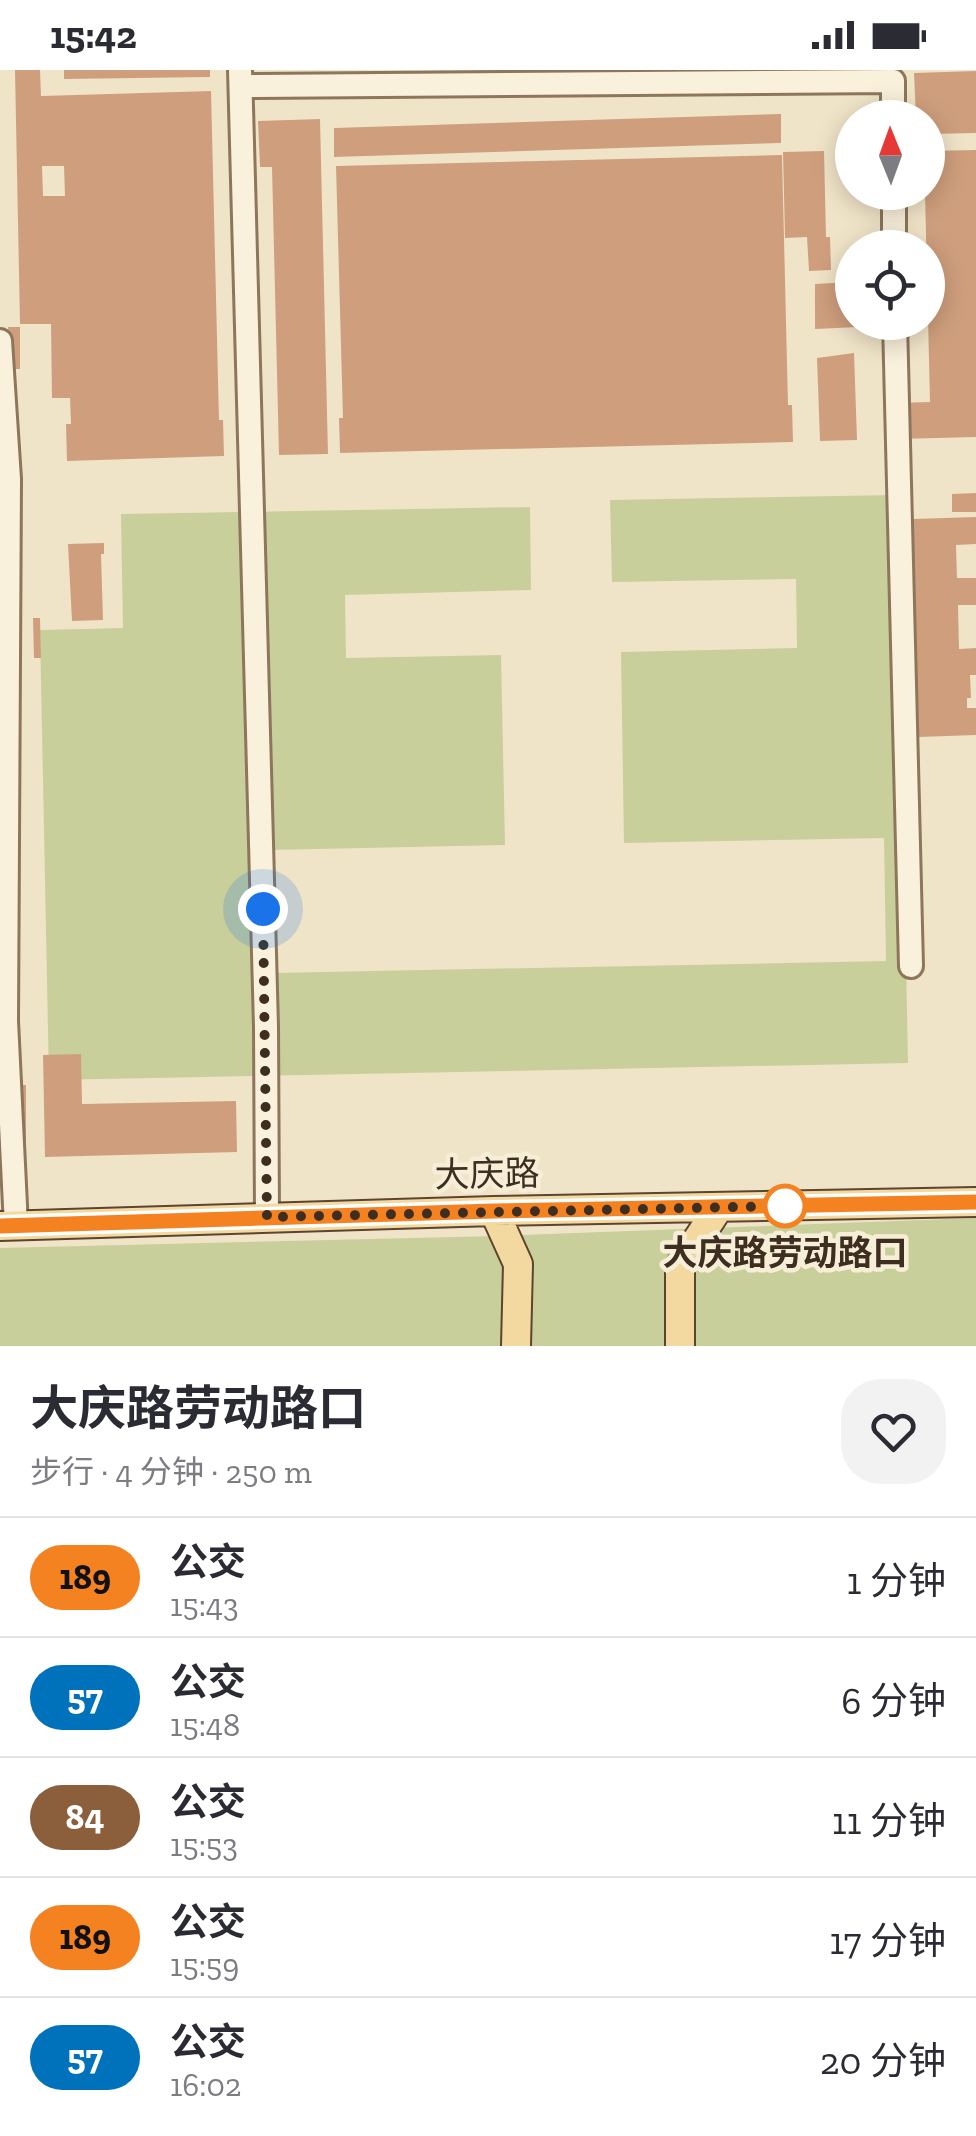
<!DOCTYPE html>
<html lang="zh">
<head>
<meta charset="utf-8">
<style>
	:root { --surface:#fff; --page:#f2f2f3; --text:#2b2b33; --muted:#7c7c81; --line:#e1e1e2 }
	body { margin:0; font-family:"Zilla Slab","Noto Sans SC",serif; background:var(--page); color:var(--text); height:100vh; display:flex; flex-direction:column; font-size:38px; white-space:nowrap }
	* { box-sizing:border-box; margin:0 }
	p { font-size:32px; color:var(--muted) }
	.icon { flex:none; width:55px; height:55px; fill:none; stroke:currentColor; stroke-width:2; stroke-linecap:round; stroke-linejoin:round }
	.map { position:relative; height:1276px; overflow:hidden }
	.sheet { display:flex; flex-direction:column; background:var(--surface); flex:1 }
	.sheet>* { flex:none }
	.badge { padding:0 20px; border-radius:32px; font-size:35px; line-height:65px }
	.needle { width:65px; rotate:359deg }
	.tools { position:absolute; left:835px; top:30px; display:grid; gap:20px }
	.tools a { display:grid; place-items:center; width:110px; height:110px; border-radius:50%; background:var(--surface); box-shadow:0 5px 25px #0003; font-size:50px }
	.you { position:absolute; width:50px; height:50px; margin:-25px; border:8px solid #fff; border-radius:50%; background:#1a73e8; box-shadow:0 0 0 15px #1a73e833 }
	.map>.badge { position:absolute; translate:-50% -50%; box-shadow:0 0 0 5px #fff }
	.round { display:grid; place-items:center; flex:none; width:105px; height:105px; border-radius:40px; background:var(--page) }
	.headline { display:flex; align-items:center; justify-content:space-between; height:170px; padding:0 30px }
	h1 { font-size:48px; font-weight:700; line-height:75px }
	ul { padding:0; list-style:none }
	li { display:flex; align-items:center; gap:30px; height:120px; padding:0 30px; border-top:2px solid var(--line) }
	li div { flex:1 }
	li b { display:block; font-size:38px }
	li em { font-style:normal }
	li .badge { min-width:110px; font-weight:700; text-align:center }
	.status { display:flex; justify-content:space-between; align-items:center; height:70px; padding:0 50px; background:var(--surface); direction:ltr }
	.status svg { height:28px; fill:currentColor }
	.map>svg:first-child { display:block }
	.green { fill:#c9cf9b }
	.building { fill:#cf9f7d; fill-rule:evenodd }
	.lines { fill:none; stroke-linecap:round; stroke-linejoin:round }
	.minor-casing { stroke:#8d765c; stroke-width:28 }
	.major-casing { stroke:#5b4430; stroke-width:32 }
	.minor { stroke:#faf1dc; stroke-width:22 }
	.major { stroke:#f3d9a0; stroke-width:28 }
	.line-casing { stroke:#fff; stroke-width:22 }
	.line { stroke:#f58220; stroke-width:15 }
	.walk { stroke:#3d2e20; stroke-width:10; stroke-dasharray:0 18 }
	.stop-dot { fill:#fff; stroke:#f58220; stroke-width:5 }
	.labels { text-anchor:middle; stroke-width:9; stroke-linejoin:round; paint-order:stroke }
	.street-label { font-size:35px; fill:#3d2e20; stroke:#f7eed8 }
	.stop-label { font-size:35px; font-weight:bold; fill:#3d2e20; stroke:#f7eed8 }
</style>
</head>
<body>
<div class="status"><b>15:42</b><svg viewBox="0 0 49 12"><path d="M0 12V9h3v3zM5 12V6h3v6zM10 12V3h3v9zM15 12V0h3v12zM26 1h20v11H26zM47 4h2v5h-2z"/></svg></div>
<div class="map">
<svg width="976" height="1276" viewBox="0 0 976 1276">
	<rect width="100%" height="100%" fill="#f0e4c8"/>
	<path class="green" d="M897,425L908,993L49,1010L40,560L123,558L121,444L530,437L531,520L345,525L346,588L501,585L505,775L270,780L272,903L886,891L884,768L624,773L621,582L797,578L796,509L612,512L610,430Z
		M976,1148V1276H0V1178L497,1166Z"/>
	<path class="building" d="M15,0H40L41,26L211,21L219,350H223L224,386L67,391L66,354H71L70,328H52L51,254H20ZM42,96H64L65,126H43Z
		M64,0H210V7L64,9Z
		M976,1V63L928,64V48H916L914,3Z
		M781,44V73L334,87V58Z
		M320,49L328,384L279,385L272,97H260L258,51Z
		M976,80V367L898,369L897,333L930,332L925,122L928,81Z
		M824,81L826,167H830L831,200L809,201L807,167L785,168L783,82Z
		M782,85L788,335H792L793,372L340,383L339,348H343L336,96Z
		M852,212V252H858V257L815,259V214Z
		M8,257H20V299H9Z
		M854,283L857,370L820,371L817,288Z
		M976,423V442H952V424Z
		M976,447V474L956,475L957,508H976V535H958L959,579L976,578V605H970L971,628H967V638H976V665L919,667L912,449Z
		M104,473V484H101L103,550L72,551L68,474Z
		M33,548H40L41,588H34Z
		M81,984L82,1034L236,1031L237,1082L45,1087L43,985Z
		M14,1015H26V1091H14Z"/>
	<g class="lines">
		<g class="minor-casing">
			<path id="minor" d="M240,0L266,957L267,1147
				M241,16L893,11V48
				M894,122V178
				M895,252L911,896
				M0,271L9,409L6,951L16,1156"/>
		</g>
		<g class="major-casing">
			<path id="major" d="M494,1141L518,1194L516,1276
				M0,1156L494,1141L976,1132
				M680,1276V1196L719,1137"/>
		</g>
		<use href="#minor" class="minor"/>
		<use href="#major" class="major"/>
	</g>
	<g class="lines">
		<g class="line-casing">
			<path id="line" d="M0,1156L494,1141L976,1132"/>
		</g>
		<use href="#line" class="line"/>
		<path class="walk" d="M263,839L267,1147L785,1136"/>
	</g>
	<circle class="stop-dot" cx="785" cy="1136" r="20"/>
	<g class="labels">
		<g class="street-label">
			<text transform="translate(487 1104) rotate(-1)" y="12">大庆路</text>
		</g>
		<g class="stop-label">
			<text x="785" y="1195">大庆路劳动路口</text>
		</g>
	</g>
</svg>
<div class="tools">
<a><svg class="needle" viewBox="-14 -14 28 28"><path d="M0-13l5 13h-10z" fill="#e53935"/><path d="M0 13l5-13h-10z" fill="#7c7c81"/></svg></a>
<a><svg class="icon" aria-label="locate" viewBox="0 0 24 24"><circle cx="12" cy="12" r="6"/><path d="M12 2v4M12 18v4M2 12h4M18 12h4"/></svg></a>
</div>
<div class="you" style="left:263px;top:839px"></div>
</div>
<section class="sheet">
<div class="headline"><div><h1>大庆路劳动路口</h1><p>步行 · 4 分钟 · 250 m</p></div><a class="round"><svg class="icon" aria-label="heart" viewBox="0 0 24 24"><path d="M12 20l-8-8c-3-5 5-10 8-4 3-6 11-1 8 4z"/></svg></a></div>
<ul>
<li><span class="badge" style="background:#f58220;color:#111">189</span><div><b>公交</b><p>15:43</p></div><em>1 分钟</em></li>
<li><span class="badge" style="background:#0072bc;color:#fff">57</span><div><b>公交</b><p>15:48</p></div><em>6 分钟</em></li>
<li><span class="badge" style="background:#8b5e3c;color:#fff">84</span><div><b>公交</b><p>15:53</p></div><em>11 分钟</em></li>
<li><span class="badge" style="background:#f58220;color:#111">189</span><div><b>公交</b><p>15:59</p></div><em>17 分钟</em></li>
<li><span class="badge" style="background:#0072bc;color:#fff">57</span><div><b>公交</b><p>16:02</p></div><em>20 分钟</em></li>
</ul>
</section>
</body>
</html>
